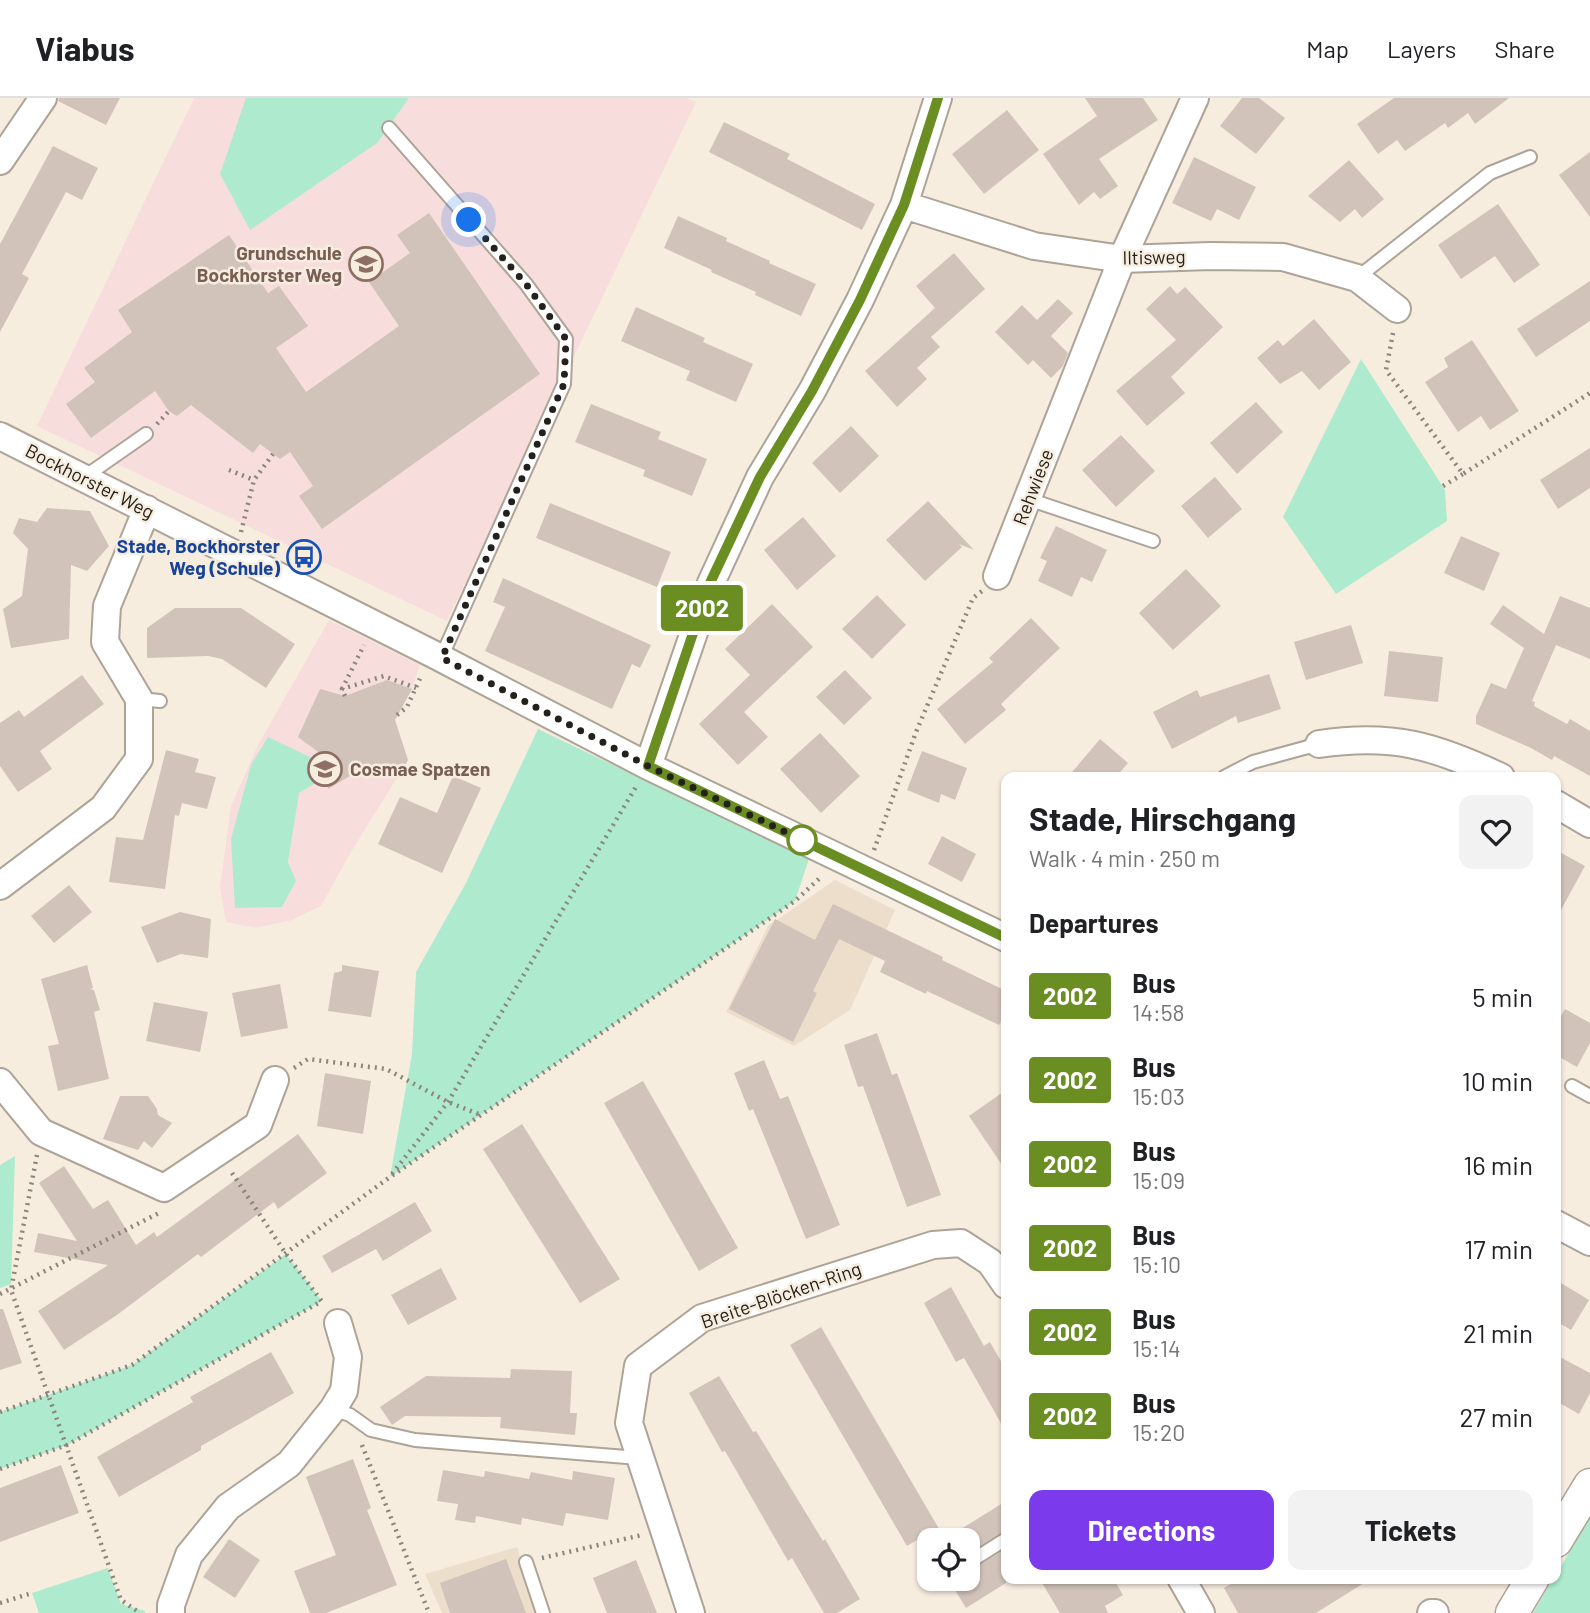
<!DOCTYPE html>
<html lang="en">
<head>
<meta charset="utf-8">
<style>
	:root { --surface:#fff; --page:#f2f2f2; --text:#202124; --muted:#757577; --line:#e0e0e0; --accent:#7c3aed }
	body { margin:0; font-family:Barlow,sans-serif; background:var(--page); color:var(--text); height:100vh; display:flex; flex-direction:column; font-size:26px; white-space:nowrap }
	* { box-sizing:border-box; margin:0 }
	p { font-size:23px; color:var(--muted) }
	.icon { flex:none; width:38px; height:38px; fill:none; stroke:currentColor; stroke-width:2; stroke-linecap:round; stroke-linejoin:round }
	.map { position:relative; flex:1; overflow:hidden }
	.details { position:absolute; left:1001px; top:674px; width:560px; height:812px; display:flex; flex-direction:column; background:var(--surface); border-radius:14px; box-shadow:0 2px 5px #0004 }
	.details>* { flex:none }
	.badge { padding:0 14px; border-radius:5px; font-size:24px; line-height:46px }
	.controls { position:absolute; left:917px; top:1430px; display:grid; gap:14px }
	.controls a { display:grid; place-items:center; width:63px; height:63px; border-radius:14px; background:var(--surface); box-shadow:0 2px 5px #0004; font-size:35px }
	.you { position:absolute; width:35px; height:35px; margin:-18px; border:5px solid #fff; border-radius:50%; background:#1a73e8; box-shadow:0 0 0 10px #1a73e833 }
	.map>.badge { position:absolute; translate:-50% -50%; box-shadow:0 0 0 4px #fff }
	h2 { padding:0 28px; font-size:26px; line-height:63px }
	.round { display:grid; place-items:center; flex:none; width:74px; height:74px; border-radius:14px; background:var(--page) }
	.overview { display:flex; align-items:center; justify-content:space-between; height:119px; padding:0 28px }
	h1 { font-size:33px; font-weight:700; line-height:52px }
	.cta { display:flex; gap:14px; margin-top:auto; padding:14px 28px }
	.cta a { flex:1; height:80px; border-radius:14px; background:var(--accent); color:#fff; font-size:28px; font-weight:700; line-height:80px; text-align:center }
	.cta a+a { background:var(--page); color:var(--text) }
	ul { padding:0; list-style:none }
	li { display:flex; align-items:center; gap:21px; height:84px; padding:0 28px }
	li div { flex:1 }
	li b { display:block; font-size:26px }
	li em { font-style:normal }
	li .badge { min-width:77px; font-weight:700; text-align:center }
	header { display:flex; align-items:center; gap:42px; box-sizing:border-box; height:98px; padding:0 35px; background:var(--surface); border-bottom:2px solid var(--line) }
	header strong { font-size:33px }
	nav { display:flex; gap:38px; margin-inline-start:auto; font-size:24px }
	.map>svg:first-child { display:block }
	.industrial { fill:#ecdecb }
	.education { fill:#f8dddd }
	.green { fill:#aeeace }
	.building { fill:#d1c3b9 }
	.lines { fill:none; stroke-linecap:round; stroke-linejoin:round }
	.service-casing { stroke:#ada397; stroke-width:16 }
	.minor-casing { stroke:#ada397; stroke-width:30 }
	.tertiary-casing { stroke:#ada397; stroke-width:35 }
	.path { stroke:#8b857c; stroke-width:4.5; stroke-dasharray:2 5; stroke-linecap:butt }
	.service { stroke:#fff; stroke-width:12 }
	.minor { stroke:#fff; stroke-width:26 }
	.tertiary { stroke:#fff; stroke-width:32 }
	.line-casing { stroke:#fff; stroke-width:16 }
	.line { stroke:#6b8e23; stroke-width:10 }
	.walk { stroke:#24211c; stroke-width:7; stroke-dasharray:0 12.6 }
	.stop-dot { fill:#fff; stroke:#6b8e23; stroke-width:3.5 }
	.labels { text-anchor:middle; stroke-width:5; stroke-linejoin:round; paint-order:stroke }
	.education-label { font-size:19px; font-weight:bold; fill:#785e54; stroke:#f7eddf; text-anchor:end }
	.street-label { font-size:19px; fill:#24211c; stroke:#f7eddf }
	.transit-label { font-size:19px; font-weight:bold; fill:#164399; stroke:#f7eddf; text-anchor:end }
</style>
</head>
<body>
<header>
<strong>Viabus</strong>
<nav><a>Map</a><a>Layers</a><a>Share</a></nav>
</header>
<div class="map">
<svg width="1590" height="1515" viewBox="0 0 1590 1515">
	<rect width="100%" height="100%" fill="#f7eddf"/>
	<path class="industrial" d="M835,782L895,812L850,912L794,948L726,914L768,828Z
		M517,1449L539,1515H442L425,1476Z"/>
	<path class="education" d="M194,0H686L696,4L447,523L37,328Z
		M329,522L420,567L412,591L395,622L408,662L351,754L321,808L292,822L256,830L226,824L220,789L231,708L258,647Z"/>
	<path class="green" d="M246,0H409L377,45L250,132L220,76Z
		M1361,261L1445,392L1447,423L1336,496L1283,419Z
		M538,631L809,761L795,803L390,1079L412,956L416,874L466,785Z
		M268,639L314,661L319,683L299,695L288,764L296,783L282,809L235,810L231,741L251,667Z
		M15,1058L11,1186L0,1190V1067Z
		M286,1156L322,1203L67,1347L0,1371V1314L132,1267Z
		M1590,1418V1515H1533L1553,1481L1556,1480V1477Z
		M108,1470L121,1506L145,1513V1515H39L32,1495Z"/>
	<path class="building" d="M59,0H120L106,27L58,3Z
		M1085,0H1143L1158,22L1099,61L1118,88L1100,101L1094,94L1079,107L1043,56L1097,18Z
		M1242,0H1259L1285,20L1256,56L1220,28Z
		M1394,0H1509L1475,26L1468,15L1448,30L1445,25L1405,53L1397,42L1378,56L1357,26Z
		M1007,12L1039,52L984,96L952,56Z
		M724,24L790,56L787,61L875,106L862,132L709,54Z
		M53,48L98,70L82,102L66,94L22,176L29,180L0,234V146Z
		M1590,54V119L1559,77Z
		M1194,59L1256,89L1239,122L1217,111L1211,123L1172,105Z
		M1349,62L1384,101L1362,120L1355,111L1340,124L1308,98Z
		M1498,106L1540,167L1514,185L1495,158L1461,181L1438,147Z
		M429,115L540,276L322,431L299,398L313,388L290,354L280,361L260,346L253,355L191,307L177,318L169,313L155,293L91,340L66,306L95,284L84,270L132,234L118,212L229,137L268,195L279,188L308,228L276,250L306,294L399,228L369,184L410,155L397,137Z
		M678,118L727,140L726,143L770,163L769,165L816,186L801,218L755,197L756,194L711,174L712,172L664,150Z
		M954,155L985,191L931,239L940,249L917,270L927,281L897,309L865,273L935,210L916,188Z
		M1590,183V223L1536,259L1517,231Z
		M1170,188L1177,196L1185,189L1223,229L1171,279L1185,295L1147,328L1116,293L1176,242L1146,211Z
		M1058,201L1073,215L1051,238L1068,255L1063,268L1051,280L1033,262L1028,267L995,234L1022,207L1037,222Z
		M636,209L705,240L703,244L753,266L736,304L686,282L690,273L621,243Z
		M1314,221L1351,264L1319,292L1302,273L1280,286L1257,260L1278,242L1283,248Z
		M1472,242L1519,313L1490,332L1481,318L1458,334L1425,284L1448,269L1444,260Z
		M1256,304L1283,334L1237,376L1210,345Z
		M591,306L661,334L658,341L707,361L692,398L643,378L645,372L575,344Z
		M851,328L879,358L840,395L812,365Z
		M1121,337L1155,373L1116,409L1082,372Z
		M1590,350V390L1558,411L1540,382Z
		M1215,379L1242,411L1208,440L1181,408Z
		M928,403L974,452L959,446L962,449L925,483L886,442Z
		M550,405L671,454L657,489L536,440Z
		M47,410L90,413L109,448L87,473L71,467L69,541L11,550L3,511L22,498L28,451L13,435L19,420L37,424Z
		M803,419L836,458L797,492L764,452Z
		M1056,428L1107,452L1092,484L1081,479L1072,499L1038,483L1047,463L1040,460Z
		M1461,438L1500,455L1484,493L1444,475Z
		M1186,471L1221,508L1173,552L1139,515Z
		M503,480L651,547L640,570L632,566L612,611L485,553L505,509L493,504Z
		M877,497L906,527L872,561L842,531Z
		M1560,498L1590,510V561L1556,547L1532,603L1535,604L1534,608L1567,626L1570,621L1590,633V678L1554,658L1552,662L1531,650L1476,626V618L1491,585L1506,591L1524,550L1490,526L1503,507L1544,536Z
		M772,506L813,549L744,614L768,639L738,667L699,626L750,577L725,551Z
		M175,510H241L295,546L266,590L222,561L208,558L147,560V530Z
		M1031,520L1060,550L1001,606L1006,612L965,646L937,611L993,564L989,560Z
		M1351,527L1363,565L1306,582L1294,544Z
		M1389,553L1443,559L1438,604L1384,598Z
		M845,572L872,600L844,627L816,599Z
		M1269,576L1281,611L1238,625L1236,618L1172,651L1153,614L1197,592L1200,599Z
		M82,577L104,606L40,653L52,671L18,694L0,668V625L19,612L24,619Z
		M387,582L412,591L395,622L408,662L397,681L365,669L328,691L321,656L298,639L320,591L345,598Z
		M820,635L860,678L821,715L780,671Z
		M1100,641L1128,665L1116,679H1068Z
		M166,652L199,661L195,674L216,679L207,711L182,705L179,718L175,717L165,791L109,784L116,739L143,742Z
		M922,653L967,670L955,702L941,696L939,705L907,692Z
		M453,678L481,690L442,775L378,746L400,699L437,715Z
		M942,738L976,756L962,784L928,766Z
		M1556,752L1585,768L1556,821Z
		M69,787L92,814L54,845L31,818Z
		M833,806L943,859L942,862L1006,893V912L999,927L927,893L926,896L880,874L885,863L839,841L813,893L817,895L793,944L729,911L775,821L815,842Z
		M180,814L211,821L208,860L181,856L157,865L141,829Z
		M87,867L93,890L90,891L94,892L100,912L94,914L109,981L58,993L48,948L59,946L41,881Z
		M342,867L379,873L371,919L328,913L334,875L342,873Z
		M280,886L288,930L241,939L232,895Z
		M154,904L208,914L200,954L146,943Z
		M1565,911L1590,925V945L1577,969L1556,957V927Z
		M877,935L892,977L897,975L941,1097L907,1109L863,988L858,989L844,947Z
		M764,962L780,1001L788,998L840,1127L806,1141L753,1011L749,1013L734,975Z
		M325,975L371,983L363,1036L317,1028Z
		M643,983L738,1150L699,1173L604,1005Z
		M1006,992V1073L969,1018Z
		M120,998H148L157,1011L158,1017L172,1025L152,1050L144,1043L138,1052L103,1041Z
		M522,1026L620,1181L580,1205L483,1051Z
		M298,1036L327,1075L278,1111L274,1104L201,1159L198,1156L117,1217L64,1252L38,1213L108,1167L34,1154L38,1135L77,1143L39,1085L64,1068L93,1111L108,1102L136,1147L154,1134L157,1139Z
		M415,1104L432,1133L383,1163L376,1151L332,1175L322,1158Z
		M441,1170L457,1201L408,1227L391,1197Z
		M1556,1182L1589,1202L1571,1232L1556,1223Z
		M951,1189L984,1248L990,1244L1006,1272V1334L964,1260L956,1264L924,1205Z
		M0,1211H3L22,1265L0,1272Z
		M821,1229L945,1441L1006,1403V1432L968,1455V1442H917L907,1448L790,1247Z
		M271,1254L294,1295L201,1348V1352L119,1399L97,1359L193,1304L190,1299Z
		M1556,1257L1590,1275V1295L1579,1316L1556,1303Z
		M511,1271L572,1273L570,1315H577L575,1337L500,1330L501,1319L405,1318L392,1327L380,1309L426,1278L510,1280Z
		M719,1278L753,1334L756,1333L823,1443L825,1441L860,1501L837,1515H824L792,1460L788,1463L725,1353L722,1354L689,1295Z
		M353,1361L371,1410L367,1412L397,1487L326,1515H310L294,1473L336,1457L306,1379Z
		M61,1367L79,1415L0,1444V1390Z
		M443,1372L484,1379L485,1373L529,1381L531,1374L572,1382L573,1373L615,1380L608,1422L566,1415L563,1428L522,1420L521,1427L476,1418L475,1425L455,1422L458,1406L437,1403Z
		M229,1441L260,1462L235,1500L203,1479Z
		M1006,1451V1485L966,1510L955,1492L968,1484V1474Z
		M506,1461L526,1515H450L440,1485Z
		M636,1462L657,1515H607L593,1480Z
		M1039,1480H1113L1123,1497L1105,1508L1108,1515H1060Z
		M1241,1480H1372L1316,1515H1238L1224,1490Z"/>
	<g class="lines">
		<g class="service-casing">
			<path id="service" d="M389,30L526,186L566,241L564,286L441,560
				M1357,180L1490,75L1530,59
				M83,380L146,336
				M1028,401L1153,443
				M139,601L160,603
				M1224,679L1253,664L1319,646
				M1572,988L1590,998
				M333,1311L350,1317L371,1332L415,1342L639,1360
				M526,1464L543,1515
				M968,1465L1006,1441"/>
		</g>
		<g class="minor-casing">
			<path id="minor" d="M0,63L43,0
				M904,107L1034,148L1122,161L1210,158L1283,159L1357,180L1397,211
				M0,338L433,556L648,668L1006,840
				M997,478L1122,161L1195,0
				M1319,646C1393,635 1435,648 1501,679
				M648,668L711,485L760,379L812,293L860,202L904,107L938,0
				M1556,706L1590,726
				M0,788L103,710L139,661V601L105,544L107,508L147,411
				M0,984L41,1034L164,1090L258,1027L275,982
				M1556,1126L1590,1144
				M1181,1480L1201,1515
				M171,1515V1507L189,1457L228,1409L289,1366L333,1311L344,1293L348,1259L338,1225
				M691,1515L629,1325L638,1268L702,1220L933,1147L961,1145L990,1164L1006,1187
				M1431,1515H1435"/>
		</g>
		<g class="tertiary-casing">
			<path id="tertiary" d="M1556,1443L1590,1387
				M1512,1515L1533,1480"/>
		</g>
		<path class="path" d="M1393,235L1386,272L1463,376L1590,295
			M157,326L169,313
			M229,372L254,382
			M1443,388L1463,376
			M241,434L254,382L273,356
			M342,591L364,547
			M345,598L342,591L384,578L416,590
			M397,617L407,609L422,576
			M874,752L916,634L973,500L982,493
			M294,970L308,961L386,971L448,1004L481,1017
			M37,1057L11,1192L121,1502L140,1515
			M232,1075L286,1156L323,1205
			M392,1076L448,1004L637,687
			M0,1196L159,1115L160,1113
			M0,1314L132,1267L390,1079L795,803L822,778
			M362,1347L429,1515
			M0,1371L67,1347L322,1203
			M542,1460L642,1437
			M0,1505L32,1495"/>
		<use href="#service" class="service"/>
		<use href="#minor" class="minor"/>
		<use href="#tertiary" class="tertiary"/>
	</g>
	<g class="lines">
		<g class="line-casing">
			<path id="line" d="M938,0L904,107L860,202L812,293L760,379L710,485L648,668L1006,840"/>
		</g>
		<use href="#line" class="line"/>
		<path class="walk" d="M469,122L526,186L566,241L564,286L442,560L648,668L802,742"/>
	</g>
	<defs>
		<g id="school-ring" transform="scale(1.75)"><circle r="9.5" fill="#f7eddf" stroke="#8d6e63" stroke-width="1.5"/><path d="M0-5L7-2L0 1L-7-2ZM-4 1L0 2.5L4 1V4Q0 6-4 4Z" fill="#8d6e63"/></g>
		<g id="bus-ring" transform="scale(1.75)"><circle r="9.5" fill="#f7eddf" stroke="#1a4fb4" stroke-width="1.5"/><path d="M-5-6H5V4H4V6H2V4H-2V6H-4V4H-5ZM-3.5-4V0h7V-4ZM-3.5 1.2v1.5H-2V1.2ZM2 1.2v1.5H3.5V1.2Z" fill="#1a4fb4"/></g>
	</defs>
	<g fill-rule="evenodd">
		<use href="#school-ring" x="366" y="166"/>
		<use href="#bus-ring" x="304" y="459"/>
		<use href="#school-ring" x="325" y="671"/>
	</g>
	<circle class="stop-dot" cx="802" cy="742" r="14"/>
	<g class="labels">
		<g class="education-label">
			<text x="342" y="162">Grundschule<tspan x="342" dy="22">Bockhorster Weg</tspan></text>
			<text x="350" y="678" text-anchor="start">Cosmae Spatzen</text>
		</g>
		<g class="street-label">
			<text transform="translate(1154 159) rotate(-1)" y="7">Iltisweg</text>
			<text transform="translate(90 383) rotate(27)" y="7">Bockhorster Weg</text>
			<text transform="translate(1033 389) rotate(-69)" y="7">Rehwiese</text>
			<text transform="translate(781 1197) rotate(-19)" y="7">Breite-Blöcken-Ring</text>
		</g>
		<g class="transit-label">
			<text x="280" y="455">Stade, Bockhorster<tspan x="280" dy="22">Weg (Schule)</tspan></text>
		</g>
	</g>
</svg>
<div class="controls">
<a><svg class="icon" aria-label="locate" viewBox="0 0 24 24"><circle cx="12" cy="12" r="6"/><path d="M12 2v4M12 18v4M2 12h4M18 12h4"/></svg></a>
</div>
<div class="you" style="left:469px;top:122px"></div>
<b class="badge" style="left:702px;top:510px;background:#6b8e23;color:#fff">2002</b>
<section class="details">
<div class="overview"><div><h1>Stade, Hirschgang</h1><p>Walk · 4 min · 250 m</p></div><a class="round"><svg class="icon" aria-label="heart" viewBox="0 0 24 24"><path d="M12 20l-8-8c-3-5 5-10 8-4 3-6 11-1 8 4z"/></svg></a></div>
<h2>Departures</h2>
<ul>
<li><span class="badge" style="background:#6b8e23;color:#fff">2002</span><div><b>Bus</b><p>14:58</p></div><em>5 min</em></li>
<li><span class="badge" style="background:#6b8e23;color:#fff">2002</span><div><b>Bus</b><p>15:03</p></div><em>10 min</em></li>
<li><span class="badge" style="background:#6b8e23;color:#fff">2002</span><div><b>Bus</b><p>15:09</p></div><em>16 min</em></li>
<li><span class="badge" style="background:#6b8e23;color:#fff">2002</span><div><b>Bus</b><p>15:10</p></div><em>17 min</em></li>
<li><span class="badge" style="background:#6b8e23;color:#fff">2002</span><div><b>Bus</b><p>15:14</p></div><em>21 min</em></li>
<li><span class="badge" style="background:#6b8e23;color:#fff">2002</span><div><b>Bus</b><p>15:20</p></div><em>27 min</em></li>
</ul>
<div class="cta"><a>Directions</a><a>Tickets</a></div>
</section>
</div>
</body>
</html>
